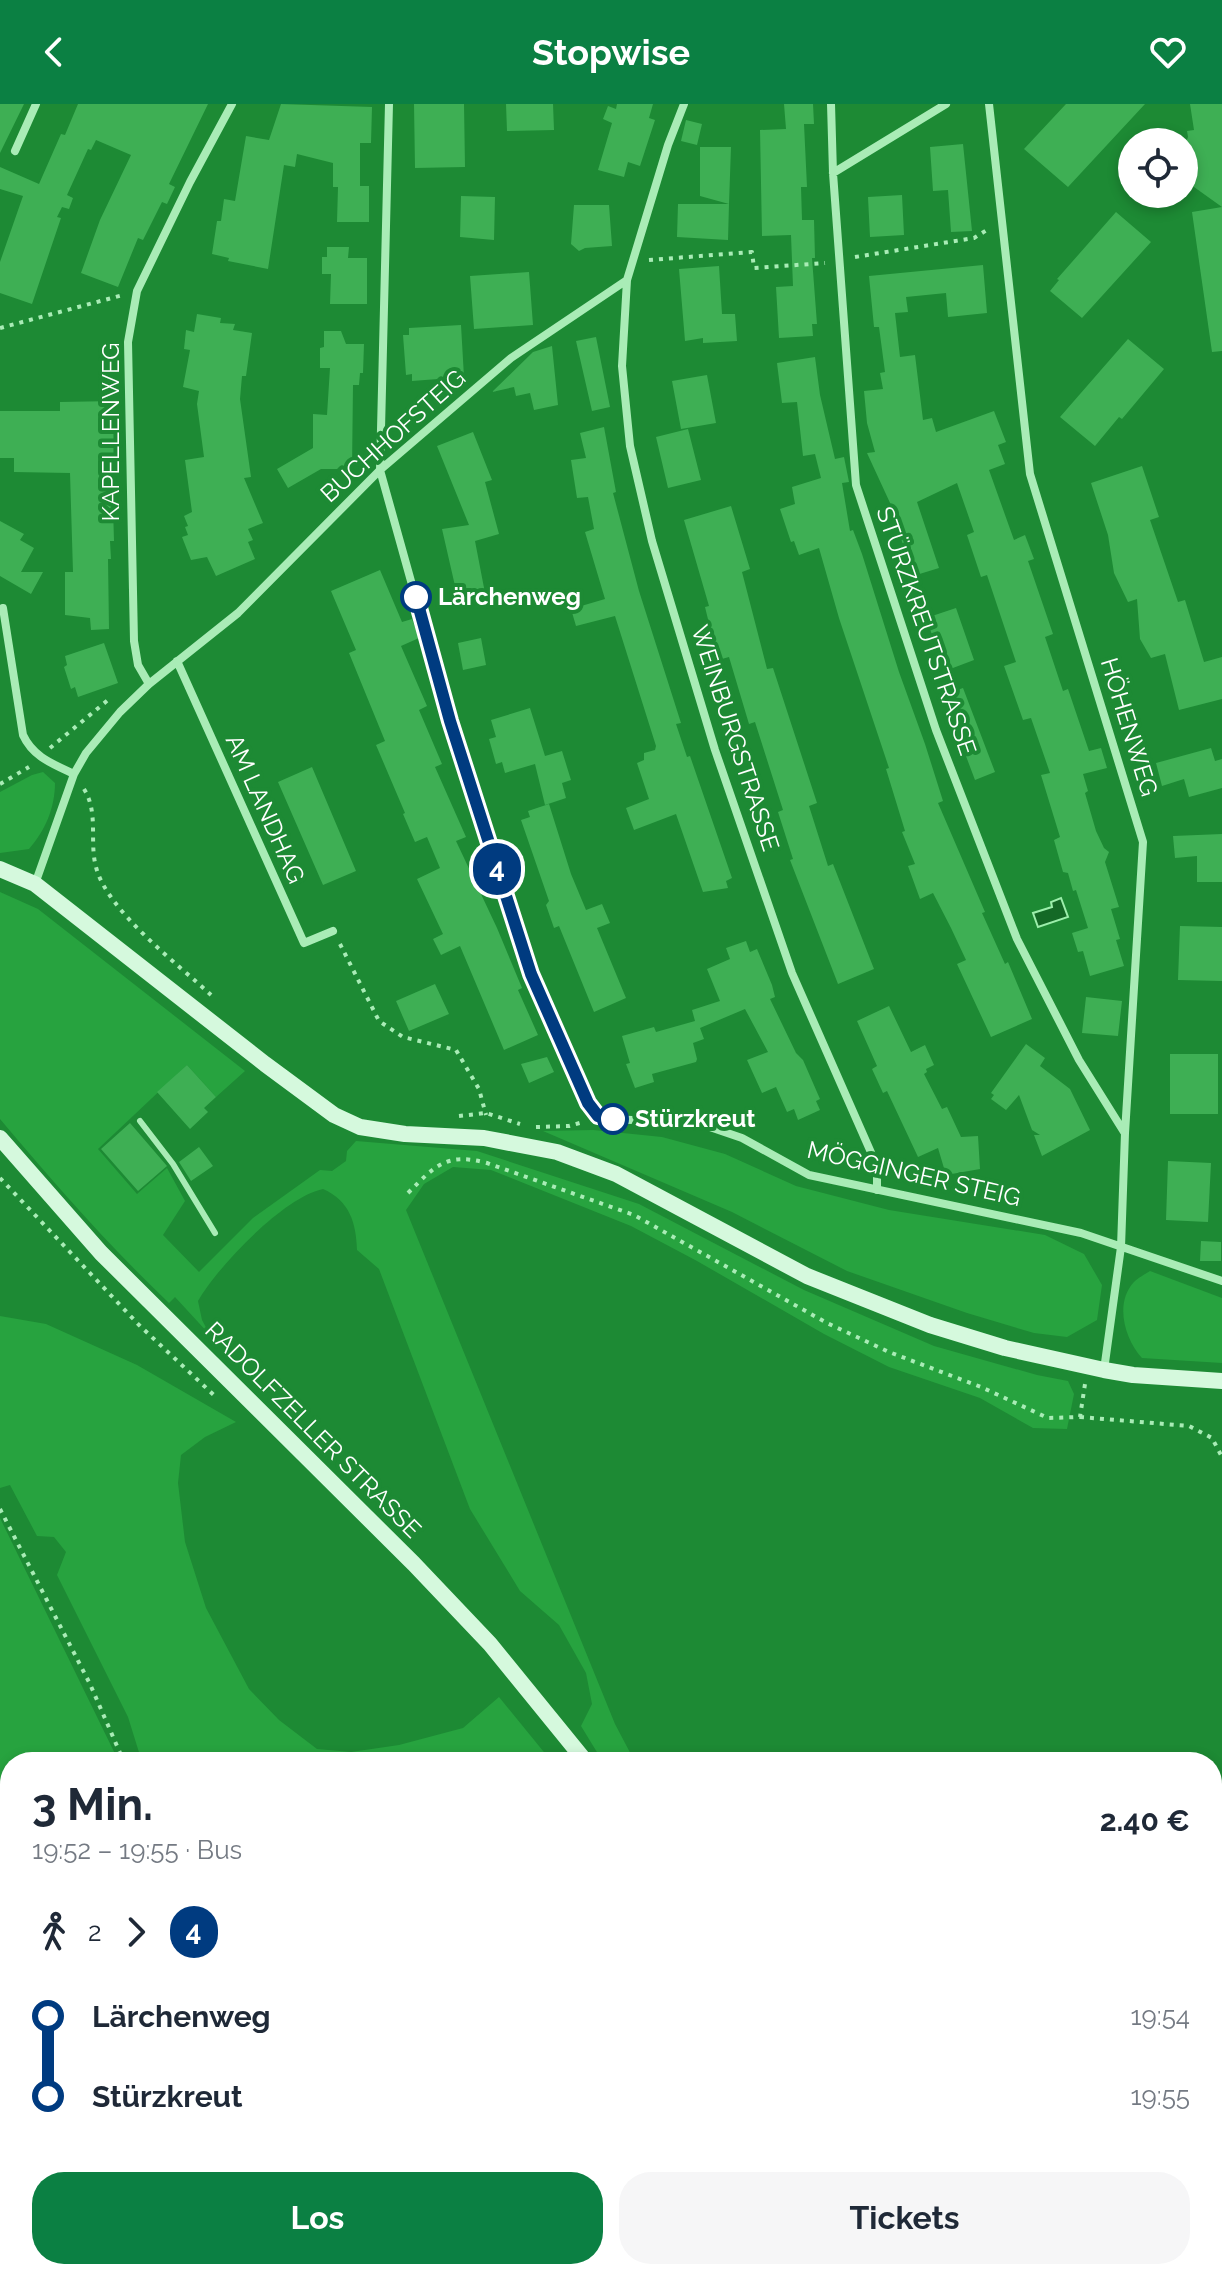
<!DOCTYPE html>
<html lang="de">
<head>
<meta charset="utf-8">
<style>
	:root { --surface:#fff; --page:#f6f6f7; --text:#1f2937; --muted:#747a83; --accent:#0b8043 }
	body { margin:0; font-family:Raleway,sans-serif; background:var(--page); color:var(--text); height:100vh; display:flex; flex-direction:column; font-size:30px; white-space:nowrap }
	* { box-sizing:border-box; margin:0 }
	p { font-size:26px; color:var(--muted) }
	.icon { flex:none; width:44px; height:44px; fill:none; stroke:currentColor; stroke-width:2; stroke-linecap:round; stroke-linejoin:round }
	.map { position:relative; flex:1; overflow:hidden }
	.sheet { position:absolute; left:0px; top:1648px; width:1222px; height:528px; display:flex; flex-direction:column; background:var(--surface); border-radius:32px 32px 0 0; box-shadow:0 4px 12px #0003 }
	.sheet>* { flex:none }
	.badge { padding:0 16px; border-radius:26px; font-size:28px; line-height:52px }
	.controls { position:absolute; left:1118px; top:24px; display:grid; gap:16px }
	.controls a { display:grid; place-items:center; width:80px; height:80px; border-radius:50%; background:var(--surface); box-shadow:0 4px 12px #0003; font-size:40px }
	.map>.badge { position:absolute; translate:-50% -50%; box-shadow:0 0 0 4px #fff }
	.legs { display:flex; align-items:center; gap:12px; height:88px; padding:0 32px; font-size:26px }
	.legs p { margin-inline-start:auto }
	.head { display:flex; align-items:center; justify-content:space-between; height:136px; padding:0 32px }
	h1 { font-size:44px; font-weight:700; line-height:60px }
	.button { display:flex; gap:16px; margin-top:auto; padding:16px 32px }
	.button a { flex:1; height:92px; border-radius:32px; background:var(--accent); color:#fff; font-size:32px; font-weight:700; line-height:92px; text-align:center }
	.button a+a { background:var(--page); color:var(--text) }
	ul { padding:0 32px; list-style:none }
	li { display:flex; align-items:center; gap:28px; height:80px; font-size:30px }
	li i { display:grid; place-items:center; width:12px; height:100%; margin:0 10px; background:currentColor }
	li i::after { content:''; width:20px; height:20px; margin:-10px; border:6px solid; border-radius:50%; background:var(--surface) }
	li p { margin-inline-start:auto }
	li:first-child i { background:linear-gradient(#0000 50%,currentColor 0) }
	li:last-child i { background:linear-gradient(currentColor 50%,#0000 0) }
	header { display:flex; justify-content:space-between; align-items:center; height:104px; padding:0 32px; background:var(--accent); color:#fff; font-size:36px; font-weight:700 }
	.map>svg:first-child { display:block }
	.green { fill:#27a33f }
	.water { fill:#146926; stroke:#9ceeab; stroke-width:2 }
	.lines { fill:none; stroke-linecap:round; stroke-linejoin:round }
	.stream { stroke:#9ceeab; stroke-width:7 }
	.building { fill:#3eaf54 }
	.path { stroke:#a9ecb6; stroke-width:4; stroke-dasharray:4 6; stroke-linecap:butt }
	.lane { stroke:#a9ecb6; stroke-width:6 }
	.street { stroke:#a9ecb6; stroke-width:8 }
	.secondary { stroke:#d5f9dd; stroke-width:16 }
	.line-1-casing { stroke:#fff; stroke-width:18 }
	.line-1 { stroke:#003b80; stroke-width:12 }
	.stop-1-dot { fill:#fff; stroke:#003b80; stroke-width:4 }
	.labels { text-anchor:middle; stroke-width:8; stroke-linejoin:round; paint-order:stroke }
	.street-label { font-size:24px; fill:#fff; stroke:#1d8a34 }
	.stop-label { font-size:24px; font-weight:bold; fill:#fff; stroke:#1d8a34; text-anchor:start }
</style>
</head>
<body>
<header><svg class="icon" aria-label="back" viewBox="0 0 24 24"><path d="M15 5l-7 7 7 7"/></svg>Stopwise<svg class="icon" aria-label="heart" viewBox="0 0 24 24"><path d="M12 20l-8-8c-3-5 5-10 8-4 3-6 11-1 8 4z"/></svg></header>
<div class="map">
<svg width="1222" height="2176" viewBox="0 0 1222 2176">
	<rect width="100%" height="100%" fill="#1d8a34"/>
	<path class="green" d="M43,668L55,679C55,704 45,727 29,745L0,749V688L32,671Z
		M0,788L38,805L245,967L216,993L187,961L98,1045L137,1090L167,1064L185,1097L163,1131L199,1168L253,1114L320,1066L332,1067L346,1057L347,1047L356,1037L477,1047L639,1100L804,1186L934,1242L1037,1271L1068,1277L1074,1290L1067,1325L1033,1324L980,1294L889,1263L824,1230L697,1157L631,1122L491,1066L453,1063L424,1080L406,1106L615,1620L635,1658H603L581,1622L592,1600L586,1569L559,1521L520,1487L470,1405L379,1165L357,1146C356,1119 350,1097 323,1085C284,1093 218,1162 198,1197L202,1216L210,1231L175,1193L169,1199C108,1141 54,1079 0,1015Z
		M593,1026L662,1033L725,1050L796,1082L889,1106L1045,1131L1084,1150L1102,1181L1097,1216L1067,1233L1034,1229L967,1209L847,1167L732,1108L543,1027Z
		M1150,1167L1222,1194V1259L1142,1254C1125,1236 1114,1199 1134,1178C1138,1174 1145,1170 1150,1167Z
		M0,1212L46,1220L137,1261L236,1318L205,1333L181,1351L178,1379L185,1438L206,1504L249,1585L279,1616L317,1645L351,1648L399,1641L463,1624L499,1593L552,1658H142L128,1613L57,1471L66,1448L54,1433L37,1432L10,1381L0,1384Z
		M0,1414L119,1658H10V2166H395L400,2176H0Z
		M1212,1931L1222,1992V2176H925L922,2166H1212Z
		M409,2166H778L781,2176H414Z"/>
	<path class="water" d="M1061,794L1068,813L1038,823L1033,809L1052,803L1051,798Z"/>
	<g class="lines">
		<path class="stream" d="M0,2063L10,2055"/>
	</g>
	<path class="building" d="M0,0H24L0,49Z
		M78,0H208L169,80L175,83L167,100L162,98L143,136L138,134L118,183L81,169L100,116L131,51L96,36L91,46L88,45L67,91L73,94L69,105L62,103L57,113L61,114L32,200L0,189V158L23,92L0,85V63L39,80L61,30L65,31Z
		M281,0L372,3L371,39H360V82H369V118H337L338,83H333V59L297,50L295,63L284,61L268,165L228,157L229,154L212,150L217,117H221L224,95L235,97L246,32L269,36Z
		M414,0H464L465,63L415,64Z
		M506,0H553L554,26L507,27Z
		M617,0H653L649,14L655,16L640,62L628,58L624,73L598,66L612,19L603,15L608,2L616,5Z
		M784,0H813L814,20H804L807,83H801L802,116H814L815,154H812L817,220H812L813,232L779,234L776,183L793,182L791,131L762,132L760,26L786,25Z
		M1066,0H1145L1068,83L1024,45Z
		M1190,0H1222V247L1212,248L1192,108L1222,103L1187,78L1195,68L1192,50L1184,44L1188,33L1187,27L1194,26Z
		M686,16L702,20L697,41L681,37Z
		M963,40L972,127L951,128L948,86L933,87L930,43Z
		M700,43H731L729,100L700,92Z
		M902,91L904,131L870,133L868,93Z
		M461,92L495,93L494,136L460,133Z
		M678,100H729L728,136L677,133Z
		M574,101H609L612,142L585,144L579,147L571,140Z
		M1116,108L1151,138L1082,214L1050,187L1059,176L1057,175Z
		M327,143H349L348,154H367V200H330L331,170H322V153H327Z
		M983,161L987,209L948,213L946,189L906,193L908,208L895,209L900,253L915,251L923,316L932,314L936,328L994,307L1006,338L998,341L1005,360L989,366L1014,436L1025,431L1034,455L1028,457L1053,530L1045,533L1063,587L1068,585L1089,647L1101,644L1107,664L1083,670L1088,687L1085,689L1096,727L1104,744L1109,748L1105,758L1119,803L1111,805L1120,835L1116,836L1124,862L1090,872L1083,847L1078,848L1072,829L1088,824L1076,786L1073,787L1068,769L1063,768L1054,736L1060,733L1041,671L1050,669L1031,614L1023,616L1004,562L1016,558L987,471L981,473L967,431L974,428L957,379L917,398L939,464L913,472L899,428L903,427L867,349L875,348L867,319L864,287L883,285L880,269L885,268L879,223H874L869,172Z
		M719,162L722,210H735L737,237L703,239V234L685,237L679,165Z
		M529,168L533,221L474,225L470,172Z
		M197,210L221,214L220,219L235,220L233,226L252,229L246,272H242L240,295L251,373L244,374L263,419L248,425L253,436L248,438L255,455L216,472L207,453L191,456L182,433L188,431L185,423L188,422L184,412L192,408L185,356L204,353L197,300L199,287L183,283L190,246L184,245L186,226L194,228Z
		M461,221L464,273L412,277V270L406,271L403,231H409V224Z
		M324,227H341L346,240H364L363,269H360L359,281H353L352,365H321L288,384L277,365L313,344V310L327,311L330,264H320V244L324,243Z
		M596,233L610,303L592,307L576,237Z
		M1128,235L1164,265L1122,315L1119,313L1095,342L1060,313Z
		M552,242L558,301L534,306L530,289L516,292L514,283L492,288L533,248Z
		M815,253L820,291L835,355L844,353L849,378L842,379L850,427L853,426L862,450L899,568L925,640L943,697L938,699L985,808L982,809L1005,860L1008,858L1032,915L991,933L957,860L966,856L951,824L933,789L920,795L908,762L915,760L902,728L905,727L886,665L889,664L839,514L819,444L799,451L794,437L791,438L780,405L795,400L792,383L821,374L815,350L803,352L797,298L782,299L777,259Z
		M707,271L716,319L681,325L672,277Z
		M115,297L116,368H112L114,437H110L111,455H108L109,525L91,526L90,514L65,511V468H73L70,369L14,368V354H0V307H60V298Z
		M604,323L616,388L613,389L639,487L681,619L676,620L687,653L690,652L732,774L726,777L728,784L703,788L676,710L634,726L626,704L649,695L637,659L644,656V649L655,646L656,642L615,512L576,522L571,505L605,495L585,428L594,425L588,393L577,394L571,356L586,354L580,329Z
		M688,325L701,376L668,384L656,333Z
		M473,328L492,376L485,378L499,430L475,437L485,489L458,495L442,425L469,421L437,342Z
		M1142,362L1159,413L1150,416L1178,498L1185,496L1204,558L1222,553V595L1179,606L1165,550L1151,554L1140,535L1137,495L1128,498L1114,469L1108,431L1091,379Z
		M731,402L750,465L742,468L767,565L773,564L817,699L809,702L828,762L833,760L874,865L838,880L790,756L793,755L778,708L783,706L755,618L749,620L729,553L718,556L705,503L709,502L684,416Z
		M0,417L24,430L20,436L34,444L21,468H43L31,490L0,472Z
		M380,466L402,518L412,515L419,534L401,542L427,602L419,606L442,660L435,663L466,733L456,737L497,824L522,884L518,886L538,931L504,946L460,842L441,851L433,835L443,830L417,775L440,764L427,733L415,738L403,710L405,709L376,641L385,637L349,549L356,546L331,487Z
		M956,504L974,556L945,567L926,514Z
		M481,534L486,561L463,566L458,539Z
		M104,539L118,579L78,593L75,583L71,585L64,563L67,561L65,552Z
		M963,584L995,668L975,676L943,591Z
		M530,604L545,652L562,647L571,676L562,679L566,694L545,701L535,660L505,669L502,658L496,660L489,635L496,633L491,616Z
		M1211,644L1215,657L1222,655V684L1189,693L1184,675L1162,682L1156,659Z
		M312,663L356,767L323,781L278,678Z
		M549,700L571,770L586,806L602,800L610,819L597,824L626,894L594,908L559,822L554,824L546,801L549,797L521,716L530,713L528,707Z
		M1222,730V778H1197V752L1175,754L1173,732Z
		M1180,822L1222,823V877L1178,876Z
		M746,837L750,848L757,845L772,881L775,893L770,895L796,949L803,956L820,995L816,997L820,1006L798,1016L794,1005L787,1008L776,983L762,989L747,956L768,948L745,905L700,924L704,935L693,939L697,955L696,958L652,970L654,978L635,984L626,960L630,959L622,932L654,923L656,928L695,917L692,906L720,897L707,865L730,855L726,844Z
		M435,880L449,910L409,927L396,897Z
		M1086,893L1122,897L1118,932L1082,929Z
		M889,902L911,948L925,941L934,961L926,965L927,968L924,970L942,1005L947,1003L961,1033L978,1032L980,1065L946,1071L938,1044L918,1053L887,987L883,989L872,965L877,962L857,917Z
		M1026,940L1045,954L1040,962L1070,985L1090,1026L1042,1052L1034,1031H1040L1032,1026L1019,991L1006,1006L991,995L994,991L991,989Z
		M1170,950H1218V1010H1170Z
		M547,953L554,968L529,979L521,960Z
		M187,961L216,993L204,1004L208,1008L190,1025L157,988Z
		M130,1019L167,1062L138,1087L101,1045Z
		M199,1043L213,1062L191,1077L179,1058Z
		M1168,1057L1211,1059L1208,1118L1166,1116Z
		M1201,1137L1221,1138V1157H1200Z"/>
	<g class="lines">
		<path class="path" d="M855,153L974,134L990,124
			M649,156L752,148L754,164L825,159
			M0,224L123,191
			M50,644L108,596
			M0,680L29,663
			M84,685C99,709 89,737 96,763C107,807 178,860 211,891
			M340,840L379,917L403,933L456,946L479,985L486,1011
			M459,1012L486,1009L520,1020
			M536,1023L569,1022L583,1018
			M0,1074L139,1221L217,1294
			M408,1089C435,1062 446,1048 487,1059L634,1111L827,1219L889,1248L981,1283L1048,1314L1080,1313L1085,1280
			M1080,1313L1189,1322L1212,1334L1222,1353
			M0,1405L90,1580L124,1658
			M401,2166L405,2176"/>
		<path class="lane" d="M140,1017L173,1060L215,1129"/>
		<path class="street" d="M389,0L380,366L450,617L531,870L588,999L598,1012L610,1015L698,1019L742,1034L809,1071L1081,1129L1222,1177
			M831,0L833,69L856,381L936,626L1017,835L1079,956L1124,1028
			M989,0L1030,370L1143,738L1125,1029L1121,1143L1104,1266
			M15,47L36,0
			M833,69L946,0
			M627,176L622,262L630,342L652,437L715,646L792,869L877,1062V1086
			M3,504L23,631C33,653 53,660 74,670
			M177,557L304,839L333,827
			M149,580L138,561L134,537L128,238L137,187L190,78L232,0
			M35,780L74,670L86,649L120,608L149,580L238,509L380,366L511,254L627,176L668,41L684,0"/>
		<path class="secondary" d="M0,765L35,780L265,960L334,1011L360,1023L405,1030L484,1034L557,1048L616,1070L807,1172L930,1221L1005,1244L1104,1266L1133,1271L1222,1277
			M0,1034L101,1149L414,1460L490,1540L586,1658
			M814,2166L817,2176"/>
	</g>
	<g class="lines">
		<g class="line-1-casing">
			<path id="line-1" d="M416,493L450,617L531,870L588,999L598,1012L613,1015"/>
		</g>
		<use href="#line-1" class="line-1"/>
	</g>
	<g class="stop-1-dot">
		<circle cx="416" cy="493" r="14"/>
		<circle cx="613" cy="1015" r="14"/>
	</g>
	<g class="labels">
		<g class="street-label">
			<text transform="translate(111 328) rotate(-90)" y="8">KAPELLENWEG</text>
			<text transform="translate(393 332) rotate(-42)" y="8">BUCHHOFSTEIG</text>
			<text transform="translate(926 527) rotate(71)" y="8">STÜRZKREUTSTRASSE</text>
			<text transform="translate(1129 623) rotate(73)" y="8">HÖHENWEG</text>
			<text transform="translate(735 634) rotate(72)" y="8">WEINBURGSTRASSE</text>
			<text transform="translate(265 705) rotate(66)" y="8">AM LANDHAG</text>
			<text transform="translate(914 1070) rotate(13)" y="8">MÖGGINGER STEIG</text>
			<text transform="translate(313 1326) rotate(45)" y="8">RADOLFZELLER STRASSE</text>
		</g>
		<g class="stop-label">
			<text x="438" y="501">Lärchenweg</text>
			<text x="635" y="1023">Stürzkreut</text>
		</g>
	</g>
</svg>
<div class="controls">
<a><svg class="icon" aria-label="locate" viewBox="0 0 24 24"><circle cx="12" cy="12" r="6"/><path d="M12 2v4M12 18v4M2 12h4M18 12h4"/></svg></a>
</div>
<b class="badge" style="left:497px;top:765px;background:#003b80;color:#fff">4</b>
<section class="sheet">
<div class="head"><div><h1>3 Min.</h1><p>19:52 – 19:55 · Bus</p></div><b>2.40 €</b></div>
<div class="legs"><svg class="icon" aria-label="walk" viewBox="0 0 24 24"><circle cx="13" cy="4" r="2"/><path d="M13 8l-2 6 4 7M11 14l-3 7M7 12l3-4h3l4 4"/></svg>2<svg class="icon" aria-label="forward" viewBox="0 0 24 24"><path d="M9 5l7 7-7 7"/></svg><b class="badge" style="background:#003b80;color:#fff">4</b></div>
<ul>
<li><i style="color:#003b80"></i><b>Lärchenweg</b><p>19:54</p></li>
<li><i style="color:#003b80"></i><b>Stürzkreut</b><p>19:55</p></li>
</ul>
<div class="button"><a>Los</a><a>Tickets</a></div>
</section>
</div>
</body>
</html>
